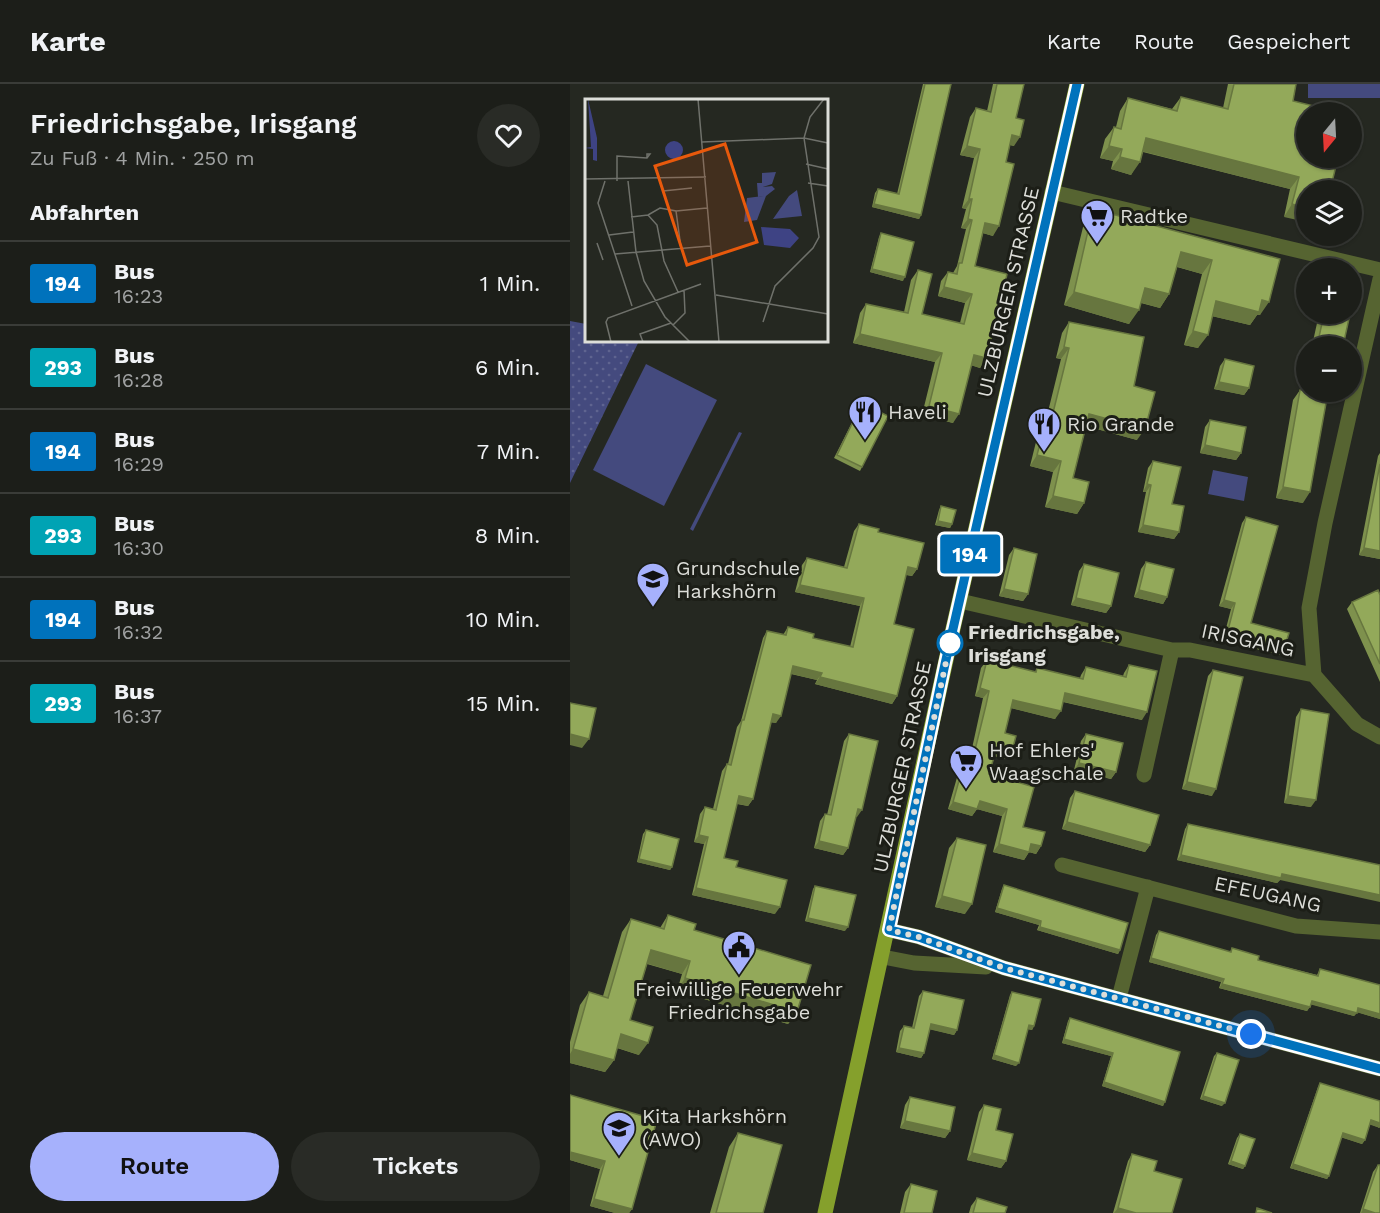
<!DOCTYPE html>
<html lang="de">
<head>
<meta charset="utf-8">
<style>
	:root { --surface:#1c1e19; --page:#292b26; --text:#f1f3f6; --muted:#a0a2a2; --line:#3a3c38; --accent:#a6b1fc }
	body { margin:0; font-family:"Work Sans",sans-serif; background:var(--page); color:var(--text); height:100vh; display:flex; flex-direction:column; font-size:22px; white-space:nowrap }
	* { box-sizing:border-box; margin:0 }
	p { font-size:20px; color:var(--muted) }
	.icon { flex:none; width:33px; height:33px; fill:none; stroke:currentColor; stroke-width:2; stroke-linecap:round; stroke-linejoin:round }
	.map { position:relative; flex:1; overflow:hidden }
	.drawer { display:flex; flex-direction:column; background:var(--surface); width:570px }
	.drawer>* { flex:none }
	.badge { padding:0 12px; border-radius:4px; font-size:21px; line-height:39px }
	.needle { width:39px; rotate:198deg }
	.fabs { position:absolute; left:726px; top:18px; display:grid; gap:12px }
	.fabs a { display:grid; place-items:center; width:66px; height:66px; border-radius:50%; background:var(--surface); box-shadow:0 2px 4px #0004,0 0 0 2px var(--line); font-size:30px }
	.you { position:absolute; width:30px; height:30px; margin:-15px; border:4px solid #fff; border-radius:50%; background:#1a73e8; box-shadow:0 0 0 9px #1a73e833 }
	.map>.badge { position:absolute; translate:-50% -50%; box-shadow:0 0 0 3px #fff }
	h2 { padding:0 30px; font-size:22px; line-height:54px }
	.round { display:grid; place-items:center; flex:none; width:63px; height:63px; border-radius:32px; background:var(--page) }
	.summary { display:flex; align-items:center; justify-content:space-between; height:102px; padding:0 30px }
	h1 { font-size:28px; font-weight:600; line-height:45px }
	.action { display:flex; gap:12px; margin-top:auto; padding:12px 30px }
	.action a { flex:1; height:69px; border-radius:36px; background:var(--accent); color:#111; font-size:24px; font-weight:600; line-height:69px; text-align:center }
	.action a+a { background:var(--page); color:var(--text) }
	ul { padding:0; list-style:none }
	li { display:flex; align-items:center; gap:18px; height:84px; padding:0 30px; border-top:2px solid var(--line) }
	li div { flex:1 }
	li b { display:block; font-size:22px }
	li em { font-style:normal }
	li .badge { min-width:66px; font-weight:700; text-align:center }
	header { display:flex; align-items:center; gap:36px; box-sizing:border-box; height:84px; padding:0 30px; background:var(--surface); border-bottom:2px solid var(--line) }
	header strong { font-size:28px }
	nav { display:flex; gap:33px; margin-inline-start:auto; font-size:21px }
	main { display:flex; flex:1; min-height:0 }
	.map>svg:first-child { display:block }
	.grass { fill:url(#grass-dots) }
	.green { fill:#444a7e }
	.lines { fill:none; stroke-linecap:round; stroke-linejoin:round }
	.minor { stroke:#566431; stroke-width:15 }
	.major { stroke:#85a02c; stroke-width:15 }
	.wall { fill:#7e914d }
	.shaded-wall { fill:#67763f }
	.building { fill:#93a95a; stroke:#67763f; stroke-width:1.5 }
	.line-casing { stroke:#fff; stroke-width:14 }
	.line { stroke:#0072bc; stroke-width:9 }
	.walk { stroke:#ddded9; stroke-width:6; stroke-dasharray:0 10.8 }
	.stop-dot { fill:#fff; stroke:#0072bc; stroke-width:3 }
	.labels { text-anchor:middle; stroke-width:6; stroke-linejoin:round; paint-order:stroke }
	.poi-label { font-size:20px; fill:#ddded9; stroke:#1c1e17; text-anchor:start }
	.street-label { font-size:20px; fill:#ddded9; stroke:#1c1e17 }
	.stop-label { font-size:20px; font-weight:bold; fill:#ddded9; stroke:#1c1e17; text-anchor:start }
	.inset-road { fill:none; stroke:#6f716b; stroke-width:1.5 }
	.view { fill:#e8590c; fill-opacity:0.15; stroke:#e8590c; stroke-width:3 }
	.inset-edge { fill:none; stroke:#ddded9; stroke-width:3 }
</style>
</head>
<body>
<header>
<strong>Karte</strong>
<nav><a>Karte</a><a>Route</a><a>Gespeichert</a></nav>
</header>
<main>
<section class="drawer">
<div class="summary"><div><h1>Friedrichsgabe, Irisgang</h1><p>Zu Fuß · 4 Min. · 250 m</p></div><a class="round"><svg class="icon" aria-label="heart" viewBox="0 0 24 24"><path d="M12 20l-8-8c-3-5 5-10 8-4 3-6 11-1 8 4z"/></svg></a></div>
<h2>Abfahrten</h2>
<ul>
<li><span class="badge" style="background:#0072bc;color:#fff">194</span><div><b>Bus</b><p>16:23</p></div><em>1 Min.</em></li>
<li><span class="badge" style="background:#00a3b4;color:#fff">293</span><div><b>Bus</b><p>16:28</p></div><em>6 Min.</em></li>
<li><span class="badge" style="background:#0072bc;color:#fff">194</span><div><b>Bus</b><p>16:29</p></div><em>7 Min.</em></li>
<li><span class="badge" style="background:#00a3b4;color:#fff">293</span><div><b>Bus</b><p>16:30</p></div><em>8 Min.</em></li>
<li><span class="badge" style="background:#0072bc;color:#fff">194</span><div><b>Bus</b><p>16:32</p></div><em>10 Min.</em></li>
<li><span class="badge" style="background:#00a3b4;color:#fff">293</span><div><b>Bus</b><p>16:37</p></div><em>15 Min.</em></li>
</ul>
<div class="action"><a>Route</a><a>Tickets</a></div>
</section>
<div class="map">
<svg width="810" height="1129" viewBox="0 0 810 1129">
	<defs>
		<pattern id="grass-dots" width="8" height="8" patternUnits="userSpaceOnUse" patternTransform="scale(1.5)"><rect width="8" height="8" fill="#444a7e"/><path d="M2 2h.1M6 6h.1" fill="none" stroke="#5f6490" stroke-width="1.8" stroke-linecap="round"/></pattern>
	</defs>
	<rect width="100%" height="100%" fill="#252821"/>
	<path class="grass" d="M0,237L16,240V256L69,257L0,399Z"/>
	<path class="green" d="M738,0H810V14H738Z
		M76,280L147,316L94,422L23,386Z
		M169,348L172,349L123,447L120,445Z
		M643,386L678,393L674,417L638,410Z"/>
	<g class="lines">
		<path class="minor" d="M482,108L810,186
			M810,195L755,439L739,524L744,591L787,640L810,653
			M390,517L602,566H620L744,591
			M574,691L602,566
			M492,781L726,842L810,848
			M319,846L349,853L434,884L810,985
			M313,873L344,879L416,883
			M549,914L578,803"/>
		<path class="major" d="M255,1129L380,558L507,0"/>
	</g>
	<path class="wall" d="M353,0H381L351,131L349,135L302,123L305,109L308,105L327,110Z
		M423,0H454L446,34L444,62L440,61L436,78L423,152L413,149L405,182L427,239L425,238L416,274L410,284L401,281L383,339L352,331L365,278L283,259L290,229L296,220L334,228L341,196L348,186L352,230L390,239L395,219L368,212L371,197L378,188L383,189L387,182L396,145L391,144L396,125L392,124L404,74L390,71L400,33L406,24L417,27Z
		M658,0H726L723,17L768,74L714,133L720,105L573,68L561,91L541,85L543,77L530,74L535,55L544,43H546L550,27L558,14L602,25L611,13L653,24Z
		M523,125L710,175L690,231H687L680,241L642,232L628,264L614,261L632,190L607,183L599,210L590,224L571,219L559,240L494,221L514,139Z
		M311,149L333,197L300,188L309,153Z
		M749,230H780L773,262H742Z
		M499,238L564,302L567,356L516,342L503,394L514,419L507,430L475,423L483,388L460,382L466,358L473,348L491,275L486,274L492,249Z
		M655,275L679,304L674,311L644,305L650,282Z
		M736,287V308L733,419L706,414L723,316L730,306H732Z
		M292,319V383L290,387L264,374Z
		M640,336L671,369L666,376L630,369L635,343Z
		M810,369V475L789,471L808,372Z
		M583,377L609,448L604,455L568,448L576,408H573L578,384Z
		M371,422L382,440L380,444L365,441L369,426Z
		M676,433L681,539L714,565L710,571L653,556L661,525L649,522L672,439Z
		M289,440L308,448L347,485L342,492L336,491L324,540L327,612L322,620L245,600L247,596L221,590L206,639L201,638L183,715L178,722L167,720L154,774L166,783L205,830L122,811L134,760L124,758L130,730L135,723L143,725L152,687L157,680H158L167,643L171,637L193,554L197,547L213,551L218,543L243,554L280,563L290,522L225,508L232,481L237,474L274,483L284,447Z
		M444,464L458,510L453,517L429,512L439,471Z
		M576,478L597,513L593,520L564,513L571,485Z
		M514,480L541,522L536,529L501,521L509,487Z
		M810,511V598L777,525L782,518Z
		M417,576L465,588L467,584L510,594L511,591L516,583L553,592L554,589L559,581L572,636L493,618L485,635L441,624L435,649L442,667L437,675L424,672L419,690L453,743L471,762L466,770L459,768L454,776L423,768L432,732L407,725L402,732L378,725L392,676L397,668L401,669L413,614L405,612L411,584Z
		M643,586L642,712L612,705L638,592Z
		M731,625L741,723L714,719L726,633Z
		M279,650L287,733H286L278,764L273,771L244,764L250,737L255,730L257,731L274,657Z
		M516,650L546,688L541,695L504,686L511,657Z
		M505,707L580,761L575,768L492,745L500,714Z
		M618,740L710,796L707,799L607,776L615,745Z
		M76,746L102,783L100,786L67,778L73,750Z
		M387,754L395,830L365,823L379,764Z
		M434,801L550,866L548,870L467,846L469,841L425,828L432,805Z
		M245,802L275,847L235,837L243,805Z
		M98,831L124,846L227,928L218,940L107,907L112,890L77,880L60,936L69,971L47,964L44,976L35,988L0,979V958L10,921L19,908L33,912L52,848L61,835L90,844Z
		M589,847L660,868L662,864L688,876L747,891L750,885L810,901V935L787,928L784,932L741,920L737,927L649,904L651,898L579,878L586,851Z
		M353,907L387,946L384,951L360,945L354,969L351,974L326,968L330,947L334,942L342,944L349,912Z
		M442,908L464,942L462,946L458,945L446,982L422,975L440,911Z
		M500,934L610,968L593,1022L532,1002L541,972L492,959L498,937Z
		M647,969L652,1022L630,1015L644,972Z
		M750,999L810,1044L800,1040L795,1056L792,1060L771,1053L759,1092L757,1095L720,1084L748,1003Z
		M0,1011L62,1125L59,1129H45L20,1122L30,1085L0,1076Z
		M340,1013L380,1047L375,1054L330,1044L335,1021Z
		M414,1021L426,1046L436,1077L431,1084L397,1076L409,1028Z
		M168,1049L193,1129H140L159,1063Z
		M670,1050L675,1082L673,1085L658,1080L667,1054Z
		M562,1070L584,1087L602,1129H543L558,1077Z
		M808,1081L810,1129H790L803,1088Z
		M341,1100L362,1129H330L335,1108Z
		M407,1114L435,1129H399L401,1122Z"/>
	<path class="shaded-wall" d="M442,51L450,53L444,62L436,60Z
		M576,54L729,93L720,105L567,66Z
		M397,62L410,65L404,74L390,71Z
		M539,62L552,65L543,77L530,74Z
		M550,73L570,78L561,91L541,85Z
		M399,115H402L396,125L392,124Z
		M304,120L351,131L349,135L302,123Z
		M722,120L736,124V138L714,133Z
		M398,135L402,136L396,145L391,144Z
		M415,139L429,142L423,152L409,148Z
		M611,168L642,176L632,190L601,181Z
		M302,185L335,193L333,197L300,188Z
		M374,203L402,210L395,219L368,212Z
		M575,204L599,210L590,224L565,217Z
		M504,208L569,226L559,240L494,221Z
		M692,216L699,218L690,231H687L680,241L637,231L646,217Z
		M428,228L434,229L427,239L422,237Z
		M623,247L638,251L628,264L614,261Z
		M290,250L372,269L365,278L283,259Z
		M494,263L499,264L491,275L486,274Z
		M404,271L416,274L410,284L397,280Z
		M649,298L679,304L674,311L644,305Z
		M359,322L389,330L383,339L352,331Z
		M519,330L575,345L567,356L512,341Z
		M635,361L671,369L666,376L630,369Z
		M467,371L491,377L483,388L460,382Z
		M577,400L581,401L576,408H573Z
		M713,403L740,408L733,419L706,414Z
		M483,412L514,419L507,430L475,423Z
		M368,437L382,440L380,444L365,441Z
		M573,441L609,448L604,455L568,448Z
		M794,464L810,467V475L789,471Z
		M338,483L347,485L342,492L333,490Z
		M230,501L294,514L290,522L225,508Z
		M434,505L458,510L453,517L429,512Z
		M569,506L597,513L593,520L564,513Z
		M506,514L541,522L536,529L501,521Z
		M654,516L665,519L661,525L649,522Z
		M657,550L714,565L710,571L653,556Z
		M223,582L252,589L247,596L218,589Z
		M250,593L327,612L322,620L245,600Z
		M410,604L419,607L413,614L405,612Z
		M495,609L577,628L572,636L490,617Z
		M443,616L491,627L485,635L437,623Z
		M203,630L211,632L206,639L198,638Z
		M0,650L19,655L12,664L0,661Z
		M427,663L442,667L437,675L421,671Z
		M509,679L546,688L541,695L504,686Z
		M617,698L646,705L642,712L612,705Z
		M169,712L183,715L178,722L164,719Z
		M718,712L746,716L741,723L714,719Z
		M410,717L437,725L432,732L407,725L402,732L378,725L383,718Z
		M288,725L292,726L287,733L283,732Z
		M497,738L580,761L575,768L492,745Z
		M129,751L138,753L134,760L124,758Z
		M249,757L278,764L273,771L244,764Z
		M429,760H461L471,762L466,770L459,768L454,776L423,768Z
		M611,771L712,790L810,811V818L710,796L707,799L607,776Z
		M69,775L102,783L100,786L67,778Z
		M126,804L210,823L205,830L122,811Z
		M372,812L402,820L395,830L365,823Z
		M427,824L471,837L469,841L425,828Z
		M238,834L278,843L275,847L235,837Z
		M470,843L550,866L548,870L467,846Z
		M81,866L120,877L112,890L72,878Z
		M581,874L654,895L651,898L579,878Z
		M115,894L227,928L218,940L107,907Z
		M652,900L740,923L737,927L649,904Z
		M742,917L787,929L784,932L739,920Z
		M788,924L810,930V935L786,928Z
		M361,940L387,946L384,951L358,945Z
		M459,941L464,942L462,946L457,945Z
		M51,950L78,959L69,971L42,962Z
		M494,955L543,969L541,972L492,959Z
		M329,964L354,969L351,974L326,968Z
		M3,965L44,976L35,988L0,979V970Z
		M424,971L449,979L446,982L422,975Z
		M534,998L595,1018L593,1022L532,1002Z
		M633,1012L655,1019L652,1022L630,1015Z
		M801,1036L810,1039V1044L798,1040Z
		M335,1037L380,1047L375,1054L330,1044Z
		M773,1049L795,1056L792,1060L770,1053Z
		M0,1068L35,1077L30,1085L0,1076Z
		M402,1069L436,1077L431,1084L397,1076Z
		M661,1077L675,1082L673,1085L658,1080Z
		M723,1080L759,1092L757,1095L720,1084Z
		M24,1115L62,1125L59,1129H45L20,1122Z
		M548,1124L566,1129H544Z
		M793,1125L805,1129H791Z"/>
	<path class="building" d="M355,0H381L351,131L304,120L308,105L329,110Z
		M427,0H454L446,34L454,36L450,53L442,51L436,78L444,80L429,142L415,139L405,182L437,190L434,205L439,206L434,229L428,228L416,274L404,271L389,330L359,322L372,269L290,250L296,220L338,229L348,186L362,190L352,230L394,240L402,210L374,203L378,188L387,190L389,179H392L402,136L398,135L402,115H399L410,65L397,62L406,24L421,28Z
		M664,0H726L723,17L768,28H736V74H768L760,106H736V124L722,120L729,93L576,54L570,78L550,73L552,65L539,62L544,43L551,45L558,14L607,27L611,13L658,25Z
		M523,125L710,175L699,218L692,216L689,228L646,217L638,251L623,247L642,176L611,168L599,210L575,204L569,226L504,208Z
		M311,149L344,158L335,193L302,185Z
		M782,190L788,192L782,222Z
		M754,230H780L773,262H747Z
		M499,238L574,253L564,302L585,308L575,345L519,330L503,394L519,398L514,419L483,412L491,377L467,371L473,348L478,349L499,264L494,263Z
		M655,275L684,282L679,304L649,298Z
		M730,306L736,307V308H758L740,408L713,403Z
		M292,319L318,332L292,383L267,371Z
		M640,336L676,343L671,369L635,361Z
		M583,377L611,383L602,420L614,422L609,448L573,441L581,401L577,400Z
		M810,380V467L794,464Z
		M371,422L386,426L382,440L368,437Z
		M676,433L708,442L681,539L719,549L714,565L657,550L665,519L654,516Z
		M289,440L309,445L308,448L354,459L347,485L338,483L324,540L344,545L327,612L250,593L252,589L223,582L211,632L203,630L183,715L169,712L154,774L168,777L166,783L217,796L210,823L126,804L138,753L129,751L135,723L146,726L157,680L161,681L172,636H174L197,547L216,551L218,543L244,550L243,554L283,563L294,514L230,501L237,474L277,484Z
		M444,464L467,470L458,510L434,505Z
		M576,478L604,485L597,513L569,506Z
		M514,480L549,489L541,522L506,514Z
		M808,506L810,511V580L782,518Z
		M417,576L466,588L467,584L513,595L516,583L556,593L559,581L587,587L577,628L495,609L491,627L443,616L435,649L446,652L442,667L427,663L419,690L464,703L453,743L475,748L471,762L461,760L459,768L429,760L437,725L410,717L407,725L383,718L397,668L404,670L416,621L419,607L410,604Z
		M643,586L673,593L646,705L617,698Z
		M0,619L26,624L19,655L0,650Z
		M731,625L759,630L746,716L718,712Z
		M279,650L308,657L292,726L288,725L278,764L249,757L255,730L261,731Z
		M516,650L553,659L546,688L509,679Z
		M505,707L589,731L580,761L497,738Z
		M618,740L810,781V811L712,790L711,794L611,771Z
		M76,746L109,755L102,783L69,775Z
		M387,754L416,761L402,820L372,812Z
		M434,801L558,839L550,866L470,843L471,837L427,824Z
		M245,802L286,811L278,843L238,834Z
		M98,831L126,840L124,846L241,881L227,928L115,894L120,877L81,866L60,936L83,943L78,959L51,950L44,976L3,965L19,908L38,914L61,835L94,845Z
		M589,847L661,868L662,864L689,872L688,876L748,892L750,885L810,901V930L788,924L787,929L742,917L740,923L652,900L654,895L581,874Z
		M353,907L394,916L387,946L361,940L354,969L329,964L334,942L344,944Z
		M442,908L471,915L464,942L459,941L449,979L424,971Z
		M500,934L610,968L595,1018L534,998L543,969L494,955Z
		M647,969L669,976L655,1019L633,1012Z
		M750,999L810,1017V1039L801,1036L795,1056L773,1049L759,1092L723,1080Z
		M0,1011L87,1036L62,1125L24,1115L35,1077L0,1068Z
		M340,1013L385,1023L380,1047L335,1037Z
		M414,1021L431,1025L426,1046L443,1050L436,1077L402,1069Z
		M168,1049L212,1061L193,1129H146Z
		M670,1050L685,1055L675,1082L661,1077Z
		M562,1070L587,1077L584,1087L612,1095L602,1129H566L548,1124Z
		M808,1081H810V1129H805L793,1125Z
		M341,1100L367,1107L362,1129H334Z
		M407,1114L437,1123L435,1129H403Z
		M687,1124L702,1129H686Z"/>
	<g class="lines">
		<g class="line-casing">
			<path id="line" d="M507,0L375,580L319,846L349,853L434,884L810,985"/>
		</g>
		<use href="#line" class="line"/>
		<path class="walk" d="M380,559L319,846L349,853L434,884L681,950"/>
	</g>
	<defs>
		<g id="supermarket-pin" transform="scale(1.725)"><path d="M0 17L-7.5 6A9.5 9.5 0 1 1 7.5 6Z" fill="#a6b1fc" stroke="#1c1e17"/><path d="M-6-5.5h2.5l.6 2H6L4.5 2H-2.5L-4.4-4H-6ZM-1.5 3.2a1.3 1.3 0 1 0 .1 0ZM3 3.2a1.3 1.3 0 1 0 .1 0Z" fill="#111"/></g>
		<g id="restaurant-pin" transform="scale(1.725)"><path d="M0 17L-7.5 6A9.5 9.5 0 1 1 7.5 6Z" fill="#a6b1fc" stroke="#1c1e17"/><path d="M-5-6h1v4h1v-4h1v4h1v-4h1v5L-1.5 .5V6h-2V.5L-5-1ZM5-6V6H3V1.5H1.5Q1.5-4 5-6Z" fill="#111"/></g>
		<g id="school-pin" transform="scale(1.725)"><path d="M0 17L-7.5 6A9.5 9.5 0 1 1 7.5 6Z" fill="#a6b1fc" stroke="#1c1e17"/><path d="M0-5L7-2L0 1L-7-2ZM-4 1L0 2.5L4 1V4Q0 6-4 4Z" fill="#111"/></g>
		<g id="civic-pin" transform="scale(1.725)"><path d="M0 17L-7.5 6A9.5 9.5 0 1 1 7.5 6Z" fill="#a6b1fc" stroke="#1c1e17"/><path d="M-.6-6.5H3V-4.5H.6V-3L4-1V1h2V6H-6V1h2V-1L-.6-3ZM-1.2 2.5V6h2.4V2.5Z" fill="#111"/></g>
	</defs>
	<g fill-rule="evenodd">
		<use href="#supermarket-pin" x="527" y="132"/>
		<use href="#restaurant-pin" x="295" y="328"/>
		<use href="#restaurant-pin" x="474" y="340"/>
		<use href="#school-pin" x="83" y="495"/>
		<use href="#supermarket-pin" x="396" y="677"/>
		<use href="#civic-pin" x="169" y="863"/>
		<use href="#school-pin" x="49" y="1044"/>
	</g>
	<circle class="stop-dot" cx="380" cy="559" r="12"/>
	<g class="labels">
		<g class="poi-label">
			<text x="550" y="139">Radtke</text>
			<text x="318" y="335">Haveli</text>
			<text x="497" y="347">Rio Grande</text>
			<text x="106" y="491">Grundschule<tspan x="106" dy="23">Harkshörn</tspan></text>
			<text x="419" y="673">Hof Ehlers'<tspan x="419" dy="23">Waagschale</tspan></text>
			<text x="169" y="912" text-anchor="middle">Freiwillige Feuerwehr<tspan x="169" dy="23">Friedrichsgabe</tspan></text>
			<text x="72" y="1039">Kita Harkshörn<tspan x="72" dy="23">(AWO)</tspan></text>
		</g>
		<g class="street-label">
			<text transform="translate(438 208) rotate(-77)" y="7">ULZBURGER STRASSE</text>
			<text transform="translate(678 556) rotate(12)" y="7">IRISGANG</text>
			<text transform="translate(332 683) rotate(-78)" y="7">ULZBURGER STRASSE</text>
			<text transform="translate(698 810) rotate(12)" y="7">EFEUGANG</text>
		</g>
		<g class="stop-label">
			<text x="398" y="555">Friedrichsgabe,<tspan x="398" dy="23">Irisgang</tspan></text>
		</g>
	</g>
	<g transform="translate(15 15)">
		<rect width="243" height="243" fill="#252821"/>
		<path d="M187,87L190,90L181,97L172,121L159,123L162,99L178,97V88ZM212,91L217,117L188,120L204,97Z" fill="#444a7e"/>
		<path d="M3,0L12,39V62L8,61V50L0,49L6,48ZM80 51a9 9 0 1 1 18 0a9 9 0 1 1-18 0ZM176,128L205,130L214,139L205,149L179,146Z" fill="#3e4384"/>
		<path d="M191,73L187,85L178,88L179,97L173,98L172,84H177V74Z" fill="#444a7e"/>
		<path class="inset-road" d="M113,0L134,243M117,43L219,39L243,44M221,65L243,70M0,80L121,78M20,82L13,104L47,207M32,82V57L62,59L65,55H62V59M43,82L51,153L59,182L80,218L105,243M223,84L243,87M78,92L107,89M91,112L122,109M63,116L75,109L91,112L96,149M46,118L63,116L72,126L79,162L93,193M24,136L48,133M12,144L18,161M30,155L125,147M131,196L243,215M178,223L190,187L228,149L234,138L219,39L225,18L239,0M88,226L100,214L99,191M26,243L21,223L23,219L116,185M58,243L55,235L86,224"/>
		<path class="view" d="M140,45L172,143L102,166L70,67Z"/>
		<rect width="243" height="243" class="inset-edge"/>
	</g>
</svg>
<div class="fabs">
<a><svg class="needle" viewBox="-14 -14 28 28"><path d="M0-13l5 13h-10z" fill="#e53935"/><path d="M0 13l5-13h-10z" fill="#a0a2a2"/></svg></a>
<a><svg class="icon" aria-label="layers" viewBox="0 0 24 24"><path d="M12 4l9 5-9 5-9-5zM3 14l9 5 9-5"/></svg></a>
<a>+</a>
<a>−</a>
</div>
<div class="you" style="left:681px;top:950px"></div>
<b class="badge" style="left:400px;top:470px;background:#0072bc;color:#fff">194</b>
</div>
</main>
</body>
</html>
